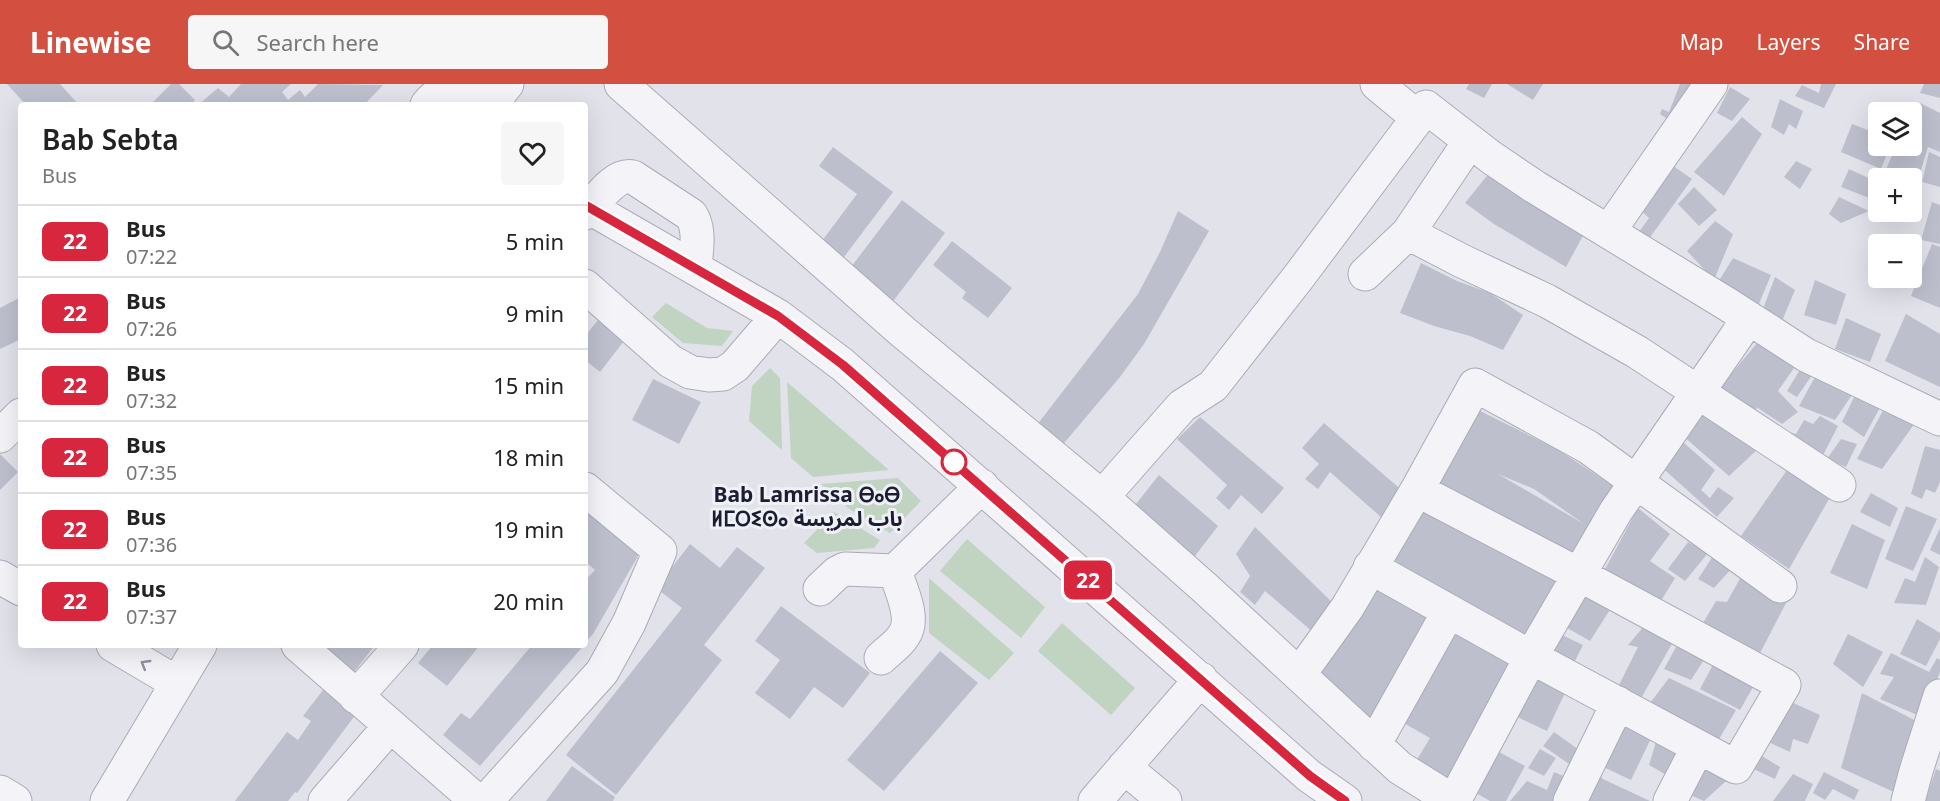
<!DOCTYPE html>
<html lang="en">
<head>
<meta charset="utf-8">
<style>
	:root { --surface:#fff; --page:#f6f6f6; --text:#222; --muted:#767676; --line:#e0e0e0; --accent:#d35041 }
	body { margin:0; font-family:"Noto Sans","Noto Sans Arabic","Noto Sans Tifinagh",sans-serif; background:var(--page); color:var(--text); height:100vh; display:flex; flex-direction:column; font-size:22px; white-space:nowrap }
	* { box-sizing:border-box; margin:0 }
	p { font-size:20px; color:var(--muted) }
	.icon { flex:none; width:33px; height:33px; fill:none; stroke:currentColor; stroke-width:2; stroke-linecap:round; stroke-linejoin:round }
	.map { position:relative; flex:1; overflow:hidden }
	.details { position:absolute; left:18px; top:18px; width:570px; height:546px; display:flex; flex-direction:column; background:var(--surface); border-radius:6px; box-shadow:0 6px 24px #0002 }
	.details>* { flex:none }
	.badge { padding:0 12px; border-radius:9px; font-size:21px; line-height:39px }
	.fabs { position:absolute; left:1868px; top:18px; display:grid; gap:12px }
	.fabs a { display:grid; place-items:center; width:54px; height:54px; border-radius:6px; background:var(--surface); box-shadow:0 6px 24px #0002; font-size:30px }
	.map>.badge { position:absolute; translate:-50% -50%; box-shadow:0 0 0 3px #fff }
	.round { display:grid; place-items:center; flex:none; width:63px; height:63px; border-radius:6px; background:var(--page) }
	.headline { display:flex; align-items:center; justify-content:space-between; height:102px; padding:0 24px }
	h1 { font-size:28px; font-weight:600; line-height:45px }
	ul { padding:0; list-style:none }
	li { display:flex; align-items:center; gap:18px; height:72px; padding:0 24px; border-top:2px solid var(--line) }
	li div { flex:1 }
	li b { display:block; font-size:22px }
	li em { font-style:normal }
	li .badge { min-width:66px; font-weight:700; text-align:center }
	header { display:flex; align-items:center; gap:36px; box-sizing:border-box; height:84px; padding:0 30px; background:var(--accent); color:#fff }
	header strong { font-size:28px }
	nav { display:flex; gap:33px; margin-inline-start:auto; font-size:21px }
	.search { width:420px; height:54px; background:var(--page); display:flex; align-items:center; gap:15px; box-sizing:border-box; padding:0 21px; border-radius:6px; color:var(--muted); font-size:22px }
	.map>svg:first-child { display:block }
	.green { fill:#c1d4c1 }
	.building { fill:#bebfcd; fill-rule:evenodd }
	.lines { fill:none; stroke-linecap:round; stroke-linejoin:round }
	.minor-casing { stroke:#aaabb8; stroke-width:35 }
	.minor { stroke:#f4f4f8; stroke-width:33 }
	.oneway { stroke:#8e909d }
	.line-casing { stroke:#fff; stroke-width:14 }
	.line { stroke:#d7263d; stroke-width:9 }
	.stop-dot { fill:#fff; stroke:#d7263d; stroke-width:3 }
	.labels { text-anchor:middle; stroke-width:6; stroke-linejoin:round; paint-order:stroke }
	.neighbourhood-label { font-size:21px; font-weight:bold; fill:#1b1d33; stroke:#f0f1f7 }
</style>
</head>
<body>
<header>
<strong>Linewise</strong>
<div class="search"><svg class="icon" aria-label="search" viewBox="0 0 24 24"><circle cx="10" cy="10" r="6"/><path d="M15 15l6 6"/></svg>Search here</div>
<nav><a>Map</a><a>Layers</a><a>Share</a></nav>
</header>
<div class="map">
<svg width="1940" height="717" viewBox="0 0 1940 717">
	<rect width="100%" height="100%" fill="#e1e2ea"/>
	<path class="green" d="M666,219L707,244L733,247L722,262L683,259L652,233Z
		M770,284L780,294L782,366L749,337L752,302Z
		M787,298L889,386L813,393L791,374Z
		M898,394L921,417L890,449L848,424L821,400Z
		M834,428L880,456L874,464L817,469L804,459Z
		M967,455L1045,523L1021,554L940,487Z
		M929,494L1014,569L989,596L929,549Z
		M1062,539L1135,604L1111,631L1038,567Z"/>
	<path class="building" d="M7,0H60L79,21H26Z
		M171,0H179L195,16L191,21H150Z
		M241,0H291L282,8L288,16L300,6L305,13L318,0L383,1L364,21H198L218,4L229,13Z
		M1469,0H1492L1484,14L1466,5Z
		M1507,0H1543L1533,16Z
		M1680,0H1707L1678,42L1660,30L1662,25L1669,28Z
		M1821,0H1836L1824,24L1795,12L1802,1L1819,9Z
		M1924,0H1940V14L1920,9Z
		M1730,3L1750,15L1732,37L1717,29Z
		M1780,15L1803,27L1796,45L1789,40L1784,51L1771,43Z
		M1920,19L1940,29V68L1928,63L1918,96L1885,88L1896,62H1911V28H1909L1910,26L1918,28Z
		M1742,33L1762,50L1724,112L1694,88Z
		M1852,40L1878,50V62H1890L1881,85L1841,68Z
		M833,63L893,108L841,177L819,161L857,110L819,82Z
		M1929,68L1940,73V103L1922,98Z
		M1666,77L1692,95L1646,159L1636,152L1649,134L1634,120Z
		M1796,77L1812,85L1800,105L1784,93Z
		M1849,85L1877,98L1872,115L1841,103Z
		M1490,88L1585,148L1566,183L1494,140L1465,119Z
		M1694,103L1717,126L1699,142L1678,120Z
		M1839,113L1869,127L1841,139L1829,130Z
		M902,116L945,149L891,220L848,187Z
		M1932,118L1940,121V160L1921,156Z
		M1178,127L1209,147L1144,260L1120,293L1059,365L1033,346L1138,210L1160,168Z
		M1715,137L1733,150L1714,196L1687,167Z
		M952,157L1012,204L988,234L962,214L966,208L933,181Z
		M1932,160L1940,163V224L1911,212Z
		M1733,174L1771,191L1756,227L1717,200Z
		M1421,179L1457,197L1490,209L1523,231L1503,266L1470,252L1434,242L1400,229Z
		M1775,193L1795,206L1782,237L1763,225Z
		M1815,196L1846,210L1836,241L1804,231Z
		M21,213V255L0,265V224Z
		M1906,230L1940,250V303L1885,277Z
		M1846,234L1881,250L1870,278L1835,265Z
		M598,236L624,257L600,288L585,276V252Z
		M1763,252L1801,274L1778,307L1798,328L1782,340L1758,324L1747,329L1716,308Z
		M1804,279L1817,284L1797,313L1787,307Z
		M1821,282L1860,299L1835,336L1799,322Z
		M653,295L701,318L679,360L632,336Z
		M1857,307L1882,320L1864,353L1842,338Z
		M1887,319L1920,332L1882,385L1857,375Z
		M1704,322L1758,365L1729,392L1682,351Z
		M1472,323L1557,365L1619,406L1579,476L1426,405ZM1498,390L1534,405L1584,440Z
		M1820,332L1838,342L1821,375L1777,345L1796,350L1804,336L1813,340Z
		M1200,333L1284,404L1262,430L1241,411L1229,426L1216,414L1227,401L1177,355Z
		M1324,339L1405,409L1382,434L1330,388L1318,405L1305,395L1319,380L1302,364Z
		M1677,353L1715,386L1701,406L1710,414L1718,403L1734,414L1717,433L1656,378Z
		M1841,355L1857,360L1846,383L1827,375Z
		M1925,362L1940,366V398L1935,409L1926,405L1922,415L1911,410Z
		M0,370L18,388L0,406Z
		M1787,386L1829,415L1789,485L1741,452Z
		M1159,391L1218,442L1192,476L1132,425Z
		M1871,409L1898,424L1890,443L1860,428Z
		M1421,413L1567,492L1524,555L1385,479Z
		M585,421L641,467L593,550L585,559V497L595,486L585,477Z
		M1906,422L1937,435L1913,487L1885,475Z
		M1638,424L1670,450L1650,477L1675,494L1659,520L1604,487Z
		M1852,440L1885,456L1867,505L1830,489Z
		M1255,443L1338,524L1314,549L1265,507L1255,521L1240,508L1250,492L1236,470Z
		M1940,444V471L1930,466Z
		M1688,458L1708,469L1685,497L1668,485Z
		M690,460L720,484L737,463L765,484L704,561L722,576L616,711L566,671L682,524L656,504Z
		M1713,472L1732,484L1714,504L1698,495Z
		M1925,473L1939,483L1926,521L1894,519L1905,494L1915,498Z
		M1743,489L1787,517L1757,575L1700,544L1716,517L1727,518Z
		M1370,493L1433,537L1375,639L1315,586Z
		M1582,508L1613,521L1590,557L1562,541Z
		M781,522L870,589L843,624L814,603L790,635L755,609L780,576L755,557Z
		M1650,535L1677,551L1640,616L1618,603L1638,563L1628,561Z
		M1917,535L1940,549V555L1926,582L1900,570Z
		M1445,544L1516,581L1443,702L1412,684L1430,654L1395,634Z
		M1560,550L1583,561L1570,587L1548,576Z
		M1848,550L1883,568L1863,603L1833,580Z
		M1682,552L1709,568L1691,596L1664,585Z
		M311,561H375L351,592Z
		M433,561H480L447,602L418,579Z
		M532,561H584L480,682L443,651L461,629L470,635Z
		M940,567L978,599L884,707L847,676Z
		M1891,569L1929,588L1937,574L1940,576V588L1922,633L1880,615L1894,593L1880,590Z
		M1716,575L1757,596L1740,626L1700,605Z
		M1542,581L1571,596L1547,647L1511,630Z
		M1669,594L1736,626L1715,662L1647,623Z
		M323,606L356,630L297,709L295,708L288,717H235L287,648L298,656L311,637L303,632Z
		M1862,609L1922,640L1896,709L1841,684Z
		M1780,613L1820,631L1808,660L1793,655L1790,668L1764,656Z
		M1627,629L1655,646L1631,696L1597,680Z
		M1554,648L1582,668L1572,682L1543,662Z
		M1659,648L1685,665L1670,693L1649,681Z
		M1540,665L1556,674L1544,692L1528,684Z
		M1752,666L1780,683L1775,695L1747,682Z
		M1499,668L1525,682L1506,717H1490L1476,709Z
		M1699,674L1735,689L1704,717L1690,711Z
		M572,682L615,713L613,717H546Z
		M1593,684L1603,695L1650,717H1578Z
		M1936,685L1940,687V717H1925Z
		M1554,688L1566,693L1553,717H1510L1527,697L1547,706Z
		M1824,688L1859,706L1854,716L1833,705L1825,716L1813,709Z
		M1793,690L1813,700L1805,717H1773Z"/>
	<g class="lines">
		<g class="minor-casing">
			<path id="minor" d="M621,0L903,248L1102,413L1205,504L1400,684L1453,717
				M1377,0L1418,34
				M427,21C443,0 467,3 484,21
				M490,21L507,0
				M585,121L778,232L843,281L1309,692L1345,717
				M585,129C597,117 614,89 633,93L691,131C701,146 696,167 695,184
				M1609,147L1711,0
				M1408,149L1462,177L1547,217L1637,268L1839,401
				M1365,190L1408,149L1470,57
				M585,202L670,277L690,288L709,291L723,290L735,282L778,232
				M0,352L21,331
				M1102,413L1182,322L1213,302L1297,195L1426,23L1492,74L1535,103L1727,220L1806,271L1940,335
				M1370,483L1531,573L1736,683L1784,601L1580,491L1417,406
				M0,493L21,505
				M820,505L837,489L845,485L895,487L982,402
				M113,561L177,599
				M298,561L477,717
				M881,574C888,567 899,560 904,551C916,534 900,504 895,487
				M1299,591L1347,524L1417,406L1475,301L1588,363L1780,502
				M356,613L402,561
				M1374,661L1449,527
				M1124,683L1165,717
				M0,708L15,717
				M107,717L200,561
				M325,717L390,642
				M486,717L602,588L629,539L660,467L585,405
				M1095,717L1201,595
				M1454,717L1531,573L1616,427L1749,234
				M1570,717L1618,619
				M1670,717L1698,663
				M1908,717L1916,687L1940,612"/>
		</g>
		<use href="#minor" class="minor"/>
	</g>
	<defs><path id="oneway-chevron" d="M-2-3.5L2.5 0L-2 3.5" fill="none" stroke-width="1.6" stroke-linecap="round" stroke-linejoin="round" transform="scale(1.5)"/></defs>
	<use class="oneway" href="#oneway-chevron" transform="translate(145 580) rotate(-149)"/>
	<g class="lines">
		<g class="line-casing">
			<path id="line" d="M585,121L778,232L843,281L1310,692L1345,717"/>
		</g>
		<use href="#line" class="line"/>
	</g>
	<circle class="stop-dot" cx="954" cy="378" r="12"/>
	<g class="labels">
		<g class="neighbourhood-label">
			<text x="807" y="418">Bab Lamrissa ⴱⴰⴱ<tspan x="807" dy="24">ⵍⵎⵔⵉⵙⴰ باب لمريسة</tspan></text>
		</g>
	</g>
</svg>
<div class="fabs">
<a><svg class="icon" aria-label="layers" viewBox="0 0 24 24"><path d="M12 4l9 5-9 5-9-5zM3 14l9 5 9-5"/></svg></a>
<a>+</a>
<a>−</a>
</div>
<b class="badge" style="left:1088px;top:496px;background:#d7263d;color:#fff">22</b>
<section class="details">
<div class="headline"><div><h1>Bab Sebta</h1><p>Bus</p></div><a class="round"><svg class="icon" aria-label="heart" viewBox="0 0 24 24"><path d="M12 20l-8-8c-3-5 5-10 8-4 3-6 11-1 8 4z"/></svg></a></div>
<ul>
<li><span class="badge" style="background:#d7263d;color:#fff">22</span><div><b>Bus</b><p>07:22</p></div><em>5 min</em></li>
<li><span class="badge" style="background:#d7263d;color:#fff">22</span><div><b>Bus</b><p>07:26</p></div><em>9 min</em></li>
<li><span class="badge" style="background:#d7263d;color:#fff">22</span><div><b>Bus</b><p>07:32</p></div><em>15 min</em></li>
<li><span class="badge" style="background:#d7263d;color:#fff">22</span><div><b>Bus</b><p>07:35</p></div><em>18 min</em></li>
<li><span class="badge" style="background:#d7263d;color:#fff">22</span><div><b>Bus</b><p>07:36</p></div><em>19 min</em></li>
<li><span class="badge" style="background:#d7263d;color:#fff">22</span><div><b>Bus</b><p>07:37</p></div><em>20 min</em></li>
</ul>
</section>
</div>
</body>
</html>
